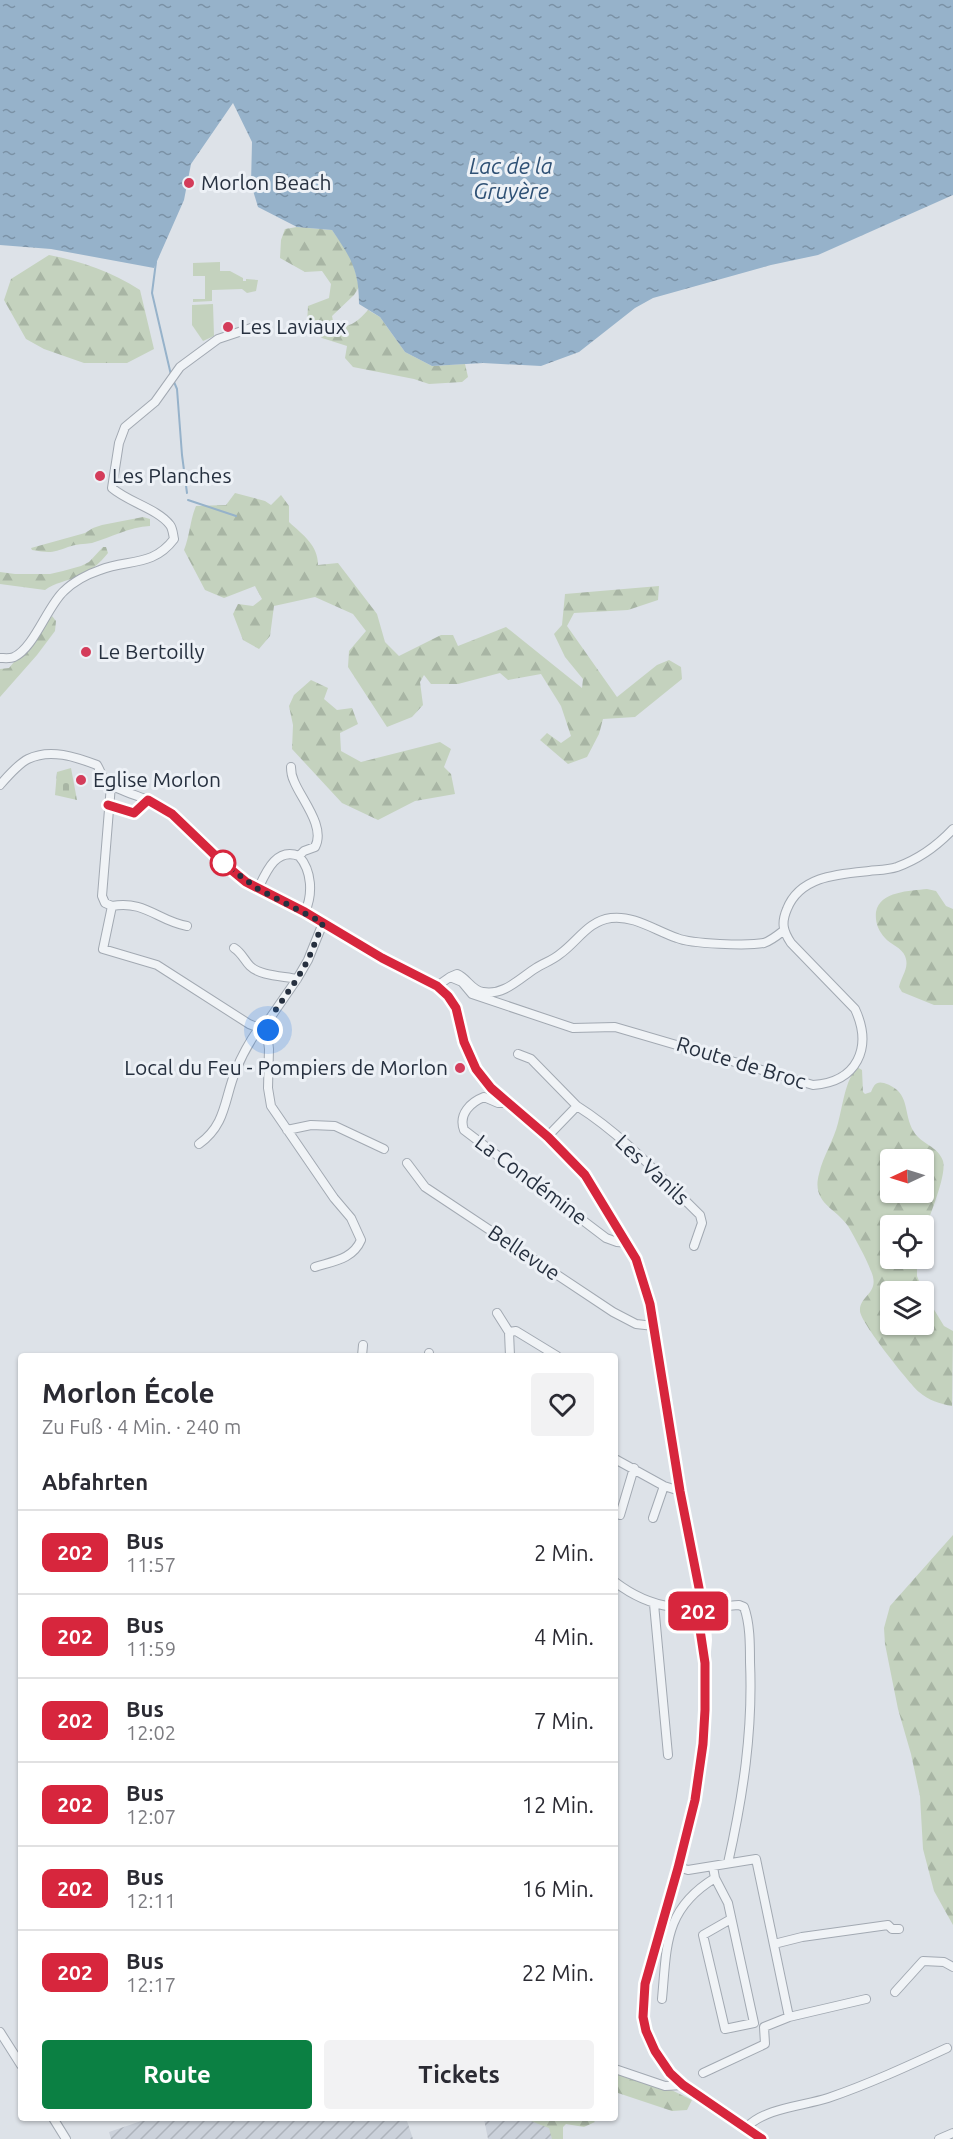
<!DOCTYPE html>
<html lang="de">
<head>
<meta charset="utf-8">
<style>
	:root { --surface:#fff; --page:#f2f2f3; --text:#2b2b33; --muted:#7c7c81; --line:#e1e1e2; --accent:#0b8043 }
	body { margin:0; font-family:Ubuntu,sans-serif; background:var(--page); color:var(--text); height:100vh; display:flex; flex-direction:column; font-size:22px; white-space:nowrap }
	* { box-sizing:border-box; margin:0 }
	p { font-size:20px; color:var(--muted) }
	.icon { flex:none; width:33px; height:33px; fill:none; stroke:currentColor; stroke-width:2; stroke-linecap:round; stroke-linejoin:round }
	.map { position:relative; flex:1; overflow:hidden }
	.side { position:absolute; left:18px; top:1353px; width:600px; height:768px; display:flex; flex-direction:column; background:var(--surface); border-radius:6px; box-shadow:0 2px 4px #0004 }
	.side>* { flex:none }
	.badge { padding:0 12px; border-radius:9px; font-size:21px; line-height:39px }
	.needle { width:39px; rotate:266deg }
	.controls { position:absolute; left:880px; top:1149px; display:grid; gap:12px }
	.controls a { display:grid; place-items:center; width:54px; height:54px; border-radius:6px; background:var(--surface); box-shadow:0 2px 4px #0004; font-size:30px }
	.you { position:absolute; width:30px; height:30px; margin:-15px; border:4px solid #fff; border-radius:50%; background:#1a73e8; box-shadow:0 0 0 9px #1a73e833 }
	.map>.badge { position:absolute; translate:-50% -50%; box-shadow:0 0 0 3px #fff }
	h2 { padding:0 24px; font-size:22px; line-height:54px }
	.round { display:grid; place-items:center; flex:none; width:63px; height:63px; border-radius:6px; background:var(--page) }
	.overview { display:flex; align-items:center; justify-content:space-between; height:102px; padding:0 24px }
	h1 { font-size:28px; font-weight:700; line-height:45px }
	.button { display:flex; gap:12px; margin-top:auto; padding:12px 24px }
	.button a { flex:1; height:69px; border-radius:6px; background:var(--accent); color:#fff; font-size:24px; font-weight:700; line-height:69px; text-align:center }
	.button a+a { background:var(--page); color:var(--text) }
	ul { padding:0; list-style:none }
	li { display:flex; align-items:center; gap:18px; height:84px; padding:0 24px; border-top:2px solid var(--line) }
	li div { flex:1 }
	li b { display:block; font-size:22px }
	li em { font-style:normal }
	li .badge { min-width:66px; font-weight:700; text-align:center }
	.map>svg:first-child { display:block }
	.industrial { fill:url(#industrial-furrows) }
	.green { fill:#c4d2be }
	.forest { fill:url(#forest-firs); fill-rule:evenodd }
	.cemetery { fill:url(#cemetery-stones) }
	.water { fill:url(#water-ripples) }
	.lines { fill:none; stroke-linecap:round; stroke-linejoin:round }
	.stream { stroke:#96b2ca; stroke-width:2 }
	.street-casing { stroke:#a2a9b2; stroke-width:10 }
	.street { stroke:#f0f3f6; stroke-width:8 }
	.secondary { stroke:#fff; stroke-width:10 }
	.line-casing { stroke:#fff; stroke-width:14 }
	.line { stroke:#d7263d; stroke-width:9 }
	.walk { stroke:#26303f; stroke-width:6; stroke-dasharray:0 10.8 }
	.poi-dot { fill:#d43c5a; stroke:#edf1f6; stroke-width:2 }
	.stop-dot { fill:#fff; stroke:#d7263d; stroke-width:3 }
	.labels { text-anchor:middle; stroke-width:6; stroke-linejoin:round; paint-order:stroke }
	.poi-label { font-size:21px; fill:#26303f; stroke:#edf1f6; text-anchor:start }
	.street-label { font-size:21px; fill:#26303f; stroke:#edf1f6 }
	.water-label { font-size:22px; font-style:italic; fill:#2f5175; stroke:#edf1f6 }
</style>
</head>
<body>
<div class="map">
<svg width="953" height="2139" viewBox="0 0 953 2139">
	<defs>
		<pattern id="industrial-furrows" width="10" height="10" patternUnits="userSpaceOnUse" patternTransform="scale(1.5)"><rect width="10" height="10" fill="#cbd1da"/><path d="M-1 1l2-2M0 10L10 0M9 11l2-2" fill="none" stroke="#aeb4bc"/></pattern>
		<pattern id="forest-firs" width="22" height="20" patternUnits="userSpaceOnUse" patternTransform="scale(1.5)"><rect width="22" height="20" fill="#c4d2be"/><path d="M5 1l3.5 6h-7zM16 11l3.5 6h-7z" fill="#a8b5a4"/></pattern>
		<pattern id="cemetery-stones" width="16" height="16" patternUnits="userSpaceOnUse" patternTransform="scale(1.5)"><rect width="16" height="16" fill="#c4d2be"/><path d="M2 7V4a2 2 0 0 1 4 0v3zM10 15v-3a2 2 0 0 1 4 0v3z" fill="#a8b5a4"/></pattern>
		<pattern id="water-ripples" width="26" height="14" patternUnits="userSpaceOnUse" patternTransform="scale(1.5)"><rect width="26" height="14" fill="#96b2ca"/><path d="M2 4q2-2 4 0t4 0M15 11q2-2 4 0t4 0" fill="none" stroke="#7a91a5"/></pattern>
	</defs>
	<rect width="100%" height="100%" fill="#dde2e8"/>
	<path class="industrial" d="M150,2118H406L413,2139H111L109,2132Z
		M486,2118H546L557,2139H488L484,2119Z"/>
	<path class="green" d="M220,262V271H230L243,278V281H246V279L258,280L256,291L247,293L242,289L212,290V301L193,302V299H205V276H193V263Z
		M213,304L214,336L203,341L192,325V305Z"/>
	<path class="forest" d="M297,227L332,230L352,258L359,287L354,295L332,316L334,326C351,328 357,322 368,310L380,317L405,352L432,366L465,364L468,377L462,382L429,384L414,379L353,367L345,358L347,346L322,338L307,324L308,306L329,298L331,284L322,271L305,272L280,258L281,240L285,229Z
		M49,255C81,261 112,272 140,290L154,349L127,363H84L44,349L26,339L4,300L11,279Z
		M235,493L265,501L271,505L281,495L289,506V522C303,535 318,545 318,565L338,563L377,614L385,642L399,656L441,635H453L458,646L506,627L582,688L583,679L565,657L554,634L562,625L565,594L659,586L658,600L628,610L574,613L567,626L617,697L657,665L669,660L681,667L682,679L635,717L603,719L599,734L587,757L568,764L540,740L547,733L561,743L571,736L561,706L541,674L508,680L500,673L458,684H431L424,675L420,682L423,705L412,717L387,727L348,667L349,651L366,631L353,614L315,597L274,606L270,636L259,649L243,640L233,614L238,604L253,606L262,599L255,586L224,598L205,590L184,550C190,535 190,520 196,506L226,505Z
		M143,517L150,519V526C129,527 112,537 92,543C84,544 76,544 68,547C53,553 49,553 32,550L31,548L85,533L93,528L102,525Z
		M103,547H106L108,553C100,563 89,573 77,577C66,581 55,583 45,590L0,584V572L15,574H50L63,571L81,566L89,562Z
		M52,616L56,621L55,631L37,655L0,697V669L9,668Z
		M311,680L328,688L324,699L337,710L352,708L358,724L340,733L341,751L361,762L440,742L451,749L444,767L451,774L455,794L415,801L378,820L342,803L292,749L293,725L289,706L294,695Z
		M927,889L936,891L946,906L953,909V1005H934L902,992L899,987C901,976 910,968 905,956C902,948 890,944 885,938C878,930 875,922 876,912C880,891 910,891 927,889Z
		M857,1067L862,1070L863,1092L865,1094L871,1092C874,1085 876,1081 884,1083C912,1092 902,1113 914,1132C921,1144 938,1146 943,1161C947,1175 929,1217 924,1232V1226H891V1258L917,1259V1276L923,1291L891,1292V1324H924V1293L944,1326L953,1331L952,1406C940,1404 928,1400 919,1392C909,1383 860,1322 860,1311C859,1295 881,1294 871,1271C865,1256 856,1240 848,1226C836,1208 811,1203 819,1174C823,1156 834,1140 838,1123C843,1105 845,1081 857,1067ZM891,1160H924V1192H891Z
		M953,1535V1925L934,1891L923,1849L920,1796L911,1754L898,1709L885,1644L884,1628L890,1606Z
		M615,2069L659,2084L692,2100L687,2110L672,2111L615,2092Z
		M523,2118H591L595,2122L584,2127L566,2124L563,2127V2139H552L549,2128Z"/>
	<path class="cemetery" d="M71,768L77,800L55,795L57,772Z"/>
	<path class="water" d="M0,0H953V195L818,255L771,265L653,298L635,308L579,352L541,366L483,363L432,366L405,352L380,317L359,304C359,270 351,258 332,230L297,227L258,207L251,184L252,142L233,103L191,164L184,200L154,268L51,249L0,245Z"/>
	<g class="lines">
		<path class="stream" d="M156,262L152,293L171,375
			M174,382L177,389L182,455L187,493
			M188,500L236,516"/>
		<g class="street-casing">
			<path id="street" d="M0,658C4,658 10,659 14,657C34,648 48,605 64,591C73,582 88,574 100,570C128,559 153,567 174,539C173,535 173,529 170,525C158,509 128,502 112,488L119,443L125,427L155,402L180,367L218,339L251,328
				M291,767C291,772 292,777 294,781C301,799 326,827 315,847L304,851L299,856
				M0,785C7,777 18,764 28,759C50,748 76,757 97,765C100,770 102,777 106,781C116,791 149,798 164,808C193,829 216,859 245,881C264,895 286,901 306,913C349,938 391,966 437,986L450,977L462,982L472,994L573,1028L615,1027L813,1085C857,1082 873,1048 855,1009L791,943C783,931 781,923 787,909C800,876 838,874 869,871C878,870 888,870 897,867C919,859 937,846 953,829
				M111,785L102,896L105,903L112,906L103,949L157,965L249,1024L259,1028L266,1024
				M258,889C266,872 276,847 299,856C312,871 313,894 305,912
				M112,906C145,900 158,921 187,926
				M234,948C242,953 244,960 250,966C260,976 284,976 297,979
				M450,977L457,974C467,978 472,991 483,992C504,996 520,978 536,968C544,963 553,960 560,954C578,941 588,921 611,918C634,915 656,931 677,938C691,944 748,946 764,943C770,941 778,935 783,931
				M518,1054L531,1059L577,1106
				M509,1103H498L484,1097C471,1102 458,1114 464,1130L606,1238L617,1242L628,1243
				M287,1130L311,1125L335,1126L384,1149
				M547,1137L577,1106C623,1135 661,1177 700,1215L702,1223L694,1246
				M199,1144C227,1124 224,1098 236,1070C242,1055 250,1041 259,1028
				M407,1163L425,1187L613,1312L636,1324L654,1326
				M315,1267C334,1261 353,1259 361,1240L351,1218L334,1198L271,1106L268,1088L269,1049L266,1024L297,979L308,960L323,923
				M497,1313L509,1332
				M362,1356L363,1345
				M429,1356V1353
				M510,1356L509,1332L516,1331L557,1356
				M615,1459L664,1486L680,1491
				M620,1515L634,1468
				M653,1518L664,1486
				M615,1582C657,1614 689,1609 739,1605L744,1607C750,1623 750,1644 750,1662C753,1731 743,1796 728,1863
				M654,1604L668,1755
				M678,1867L688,1870L756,1859L789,2017
				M713,1867L715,1878L728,1903L754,2023L725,2029L703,1935L731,1919
				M774,1944L802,1937L888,1925L892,1929H899
				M895,1992L923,1961L944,1962L953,1967
				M662,1999C667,1945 664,1909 715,1878
				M0,2032L21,2065
				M615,2069L665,2086L683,2085
				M703,2073L765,2044L764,2027L789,2017L866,1999
				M53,2118L66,2139
				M747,2127C765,2108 803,2106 828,2098C869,2084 908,2066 947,2048
				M939,2139L953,2133"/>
		</g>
		<use href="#street" class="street"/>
		<path class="secondary" d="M437,986L449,996L456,1008L464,1042L476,1069L491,1088L547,1137L585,1175L628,1243L647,1290L680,1491L705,1614L707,1640L705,1663V1710L703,1744L695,1800L678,1867L645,1984L643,2017L646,2031L655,2051L670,2073L683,2085L762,2139"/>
	</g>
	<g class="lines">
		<g class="line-casing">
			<path id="line" d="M108,805L134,813L148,800L172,814L223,863L246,882L305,912L382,958L437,986L448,996L456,1008L464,1042L476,1069L491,1088L548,1137L585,1175L636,1259L650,1304L680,1491L700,1593L699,1623L705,1663V1710L703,1744L695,1800L678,1868L645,1984L643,2017L646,2031L655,2051L670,2073L683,2085L762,2139"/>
		</g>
		<use href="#line" class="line"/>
		<path class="walk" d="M223,863L258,889L323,923L308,960L297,979L266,1024L268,1030"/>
	</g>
	<g class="poi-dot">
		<circle cx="189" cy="183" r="6"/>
		<circle cx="228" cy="327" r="6"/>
		<circle cx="100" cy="476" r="6"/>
		<circle cx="86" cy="652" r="6"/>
		<circle cx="81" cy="780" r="6"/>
		<circle cx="460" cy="1068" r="6"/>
	</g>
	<circle class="stop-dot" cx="223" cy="863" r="12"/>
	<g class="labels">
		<g class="poi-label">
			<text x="201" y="190">Morlon Beach</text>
			<text x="240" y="334">Les Laviaux</text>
			<text x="112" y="483">Les Planches</text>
			<text x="98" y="659">Le Bertoilly</text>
			<text x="93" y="787">Eglise Morlon</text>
			<text x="448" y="1075" text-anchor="end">Local du Feu - Pompiers de Morlon</text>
		</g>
		<g class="street-label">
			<text transform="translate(741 1063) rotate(17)" y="7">Route de Broc</text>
			<text transform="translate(652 1170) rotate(43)" y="7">Les Vanils</text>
			<text transform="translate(531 1180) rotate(37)" y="7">La Condémine</text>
			<text transform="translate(524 1253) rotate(34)" y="7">Bellevue</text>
		</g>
		<g class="water-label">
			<text x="511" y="174">Lac de la<tspan x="511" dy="25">Gruyère</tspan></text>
		</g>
	</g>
</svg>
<div class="controls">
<a><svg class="needle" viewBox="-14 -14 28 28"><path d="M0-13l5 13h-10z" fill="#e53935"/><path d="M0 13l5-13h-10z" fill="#7c7c81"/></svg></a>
<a><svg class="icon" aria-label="locate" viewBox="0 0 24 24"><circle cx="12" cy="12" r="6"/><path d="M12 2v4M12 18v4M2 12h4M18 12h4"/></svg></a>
<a><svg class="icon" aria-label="layers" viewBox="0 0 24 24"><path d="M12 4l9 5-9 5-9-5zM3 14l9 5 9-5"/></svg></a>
</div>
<div class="you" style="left:268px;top:1030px"></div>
<b class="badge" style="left:698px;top:1611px;background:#d7263d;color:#fff">202</b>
<section class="side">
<div class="overview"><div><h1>Morlon École</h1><p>Zu Fuß · 4 Min. · 240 m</p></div><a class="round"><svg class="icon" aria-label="heart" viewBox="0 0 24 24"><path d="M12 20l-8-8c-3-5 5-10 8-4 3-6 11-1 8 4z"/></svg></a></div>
<h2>Abfahrten</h2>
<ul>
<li><span class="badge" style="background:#d7263d;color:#fff">202</span><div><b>Bus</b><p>11:57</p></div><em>2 Min.</em></li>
<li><span class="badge" style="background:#d7263d;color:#fff">202</span><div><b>Bus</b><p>11:59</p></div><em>4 Min.</em></li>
<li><span class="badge" style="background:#d7263d;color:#fff">202</span><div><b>Bus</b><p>12:02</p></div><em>7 Min.</em></li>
<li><span class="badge" style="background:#d7263d;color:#fff">202</span><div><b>Bus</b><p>12:07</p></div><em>12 Min.</em></li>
<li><span class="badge" style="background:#d7263d;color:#fff">202</span><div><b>Bus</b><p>12:11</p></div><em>16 Min.</em></li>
<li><span class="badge" style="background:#d7263d;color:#fff">202</span><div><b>Bus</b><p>12:17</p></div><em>22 Min.</em></li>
</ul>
<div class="button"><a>Route</a><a>Tickets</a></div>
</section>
</div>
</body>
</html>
